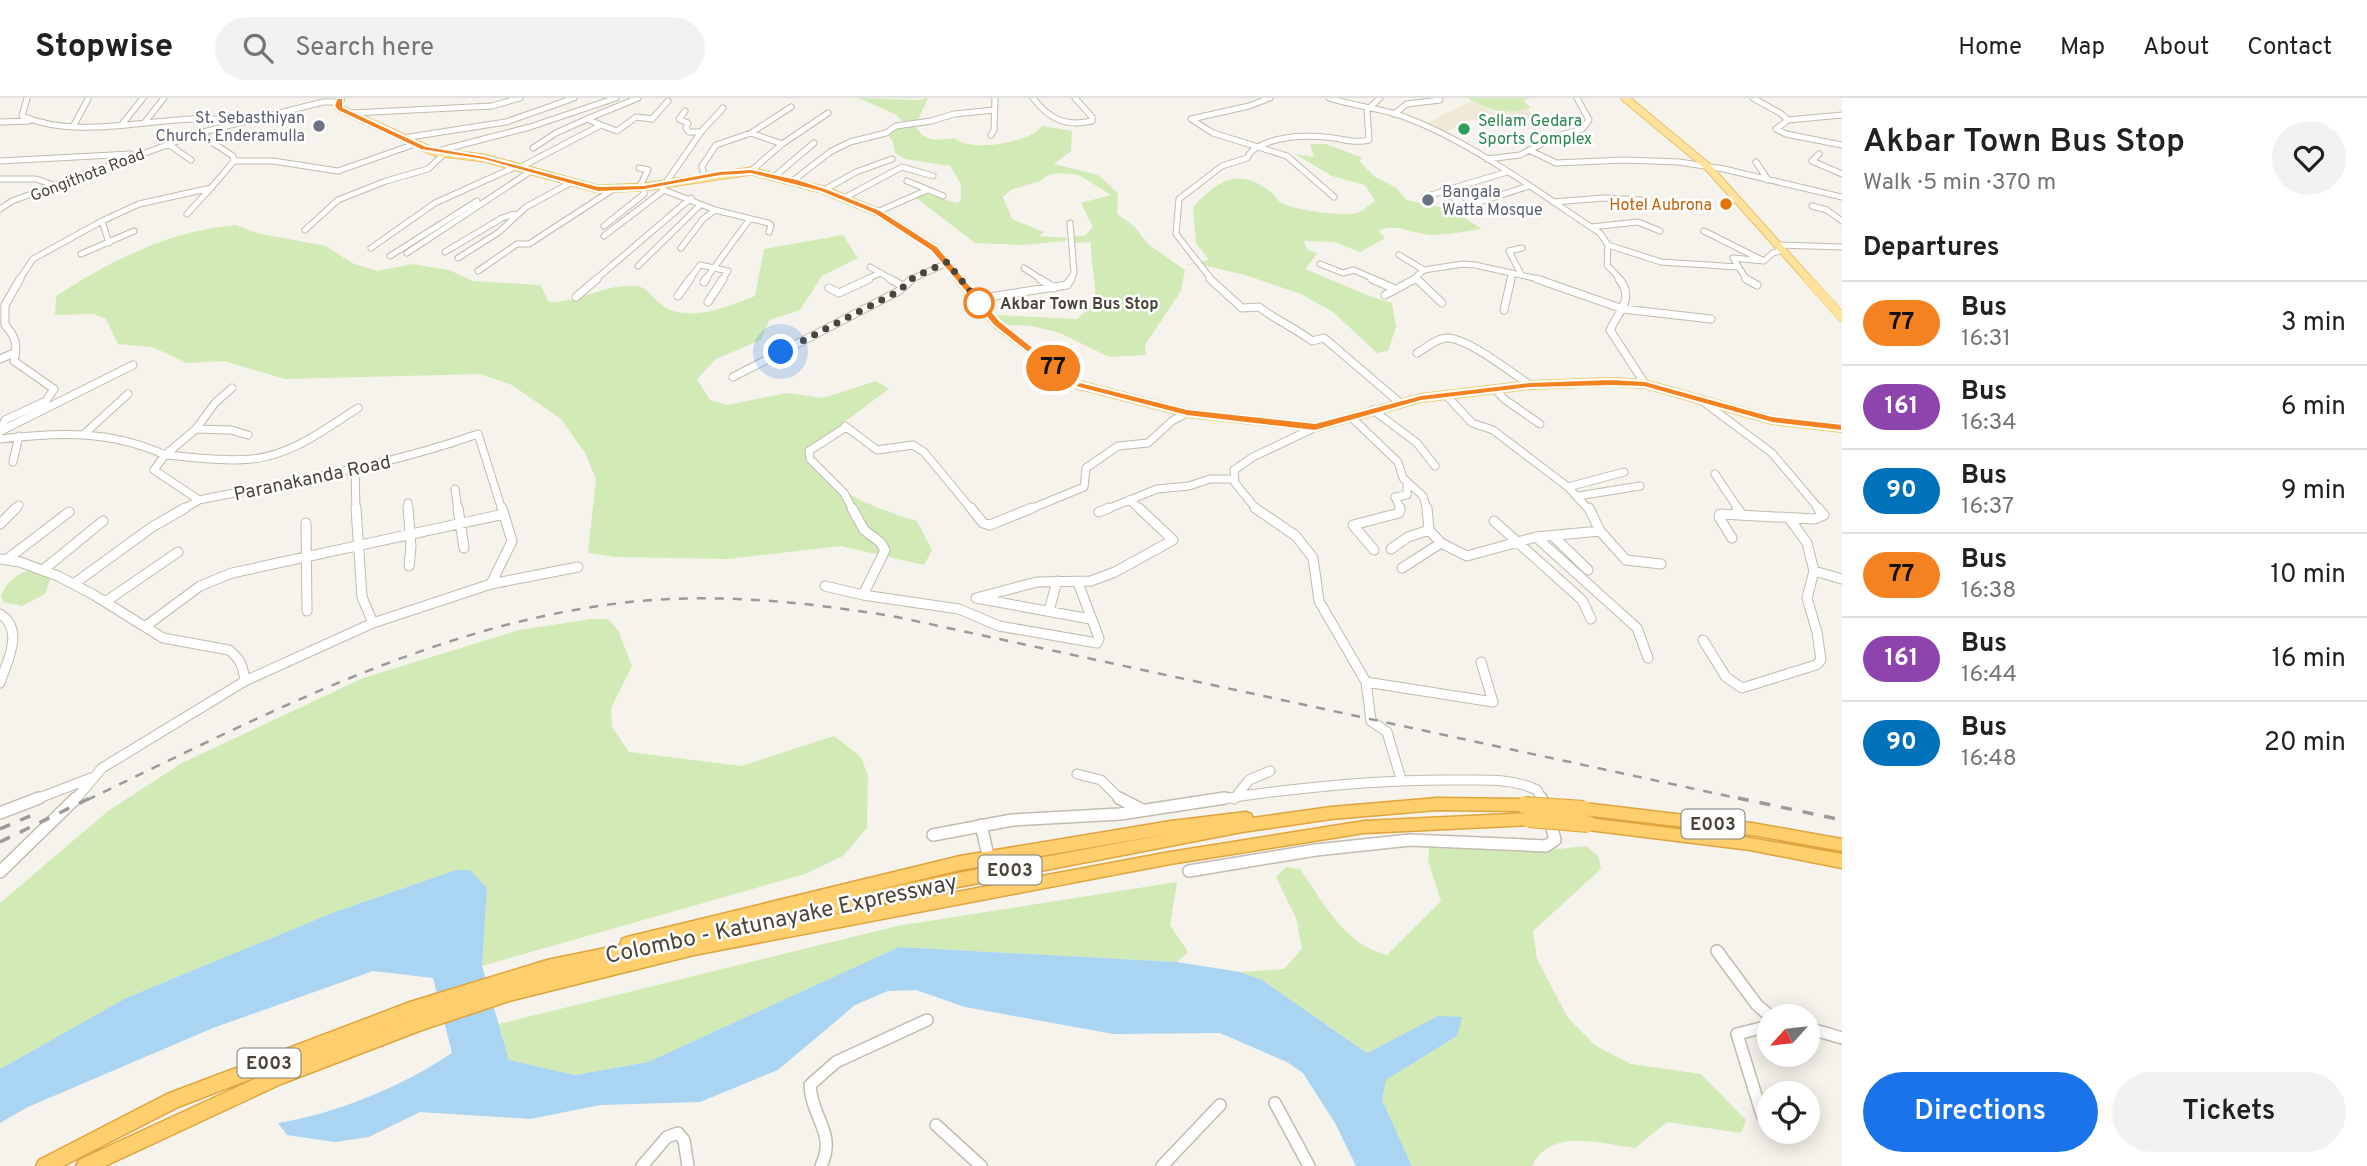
<!DOCTYPE html>
<html lang="en">
<head>
<meta charset="utf-8">
<style>
	:root { --surface:#fff; --page:#f2f2f2; --text:#202124; --muted:#757577; --line:#e0e0e0; --accent:#1a73e8 }
	body { margin:0; font-family:Overpass,sans-serif; background:var(--page); color:var(--text); height:100vh; display:flex; flex-direction:column; font-size:26px; white-space:nowrap }
	* { box-sizing:border-box; margin:0 }
	p { font-size:23px; color:var(--muted) }
	.icon { flex:none; width:38px; height:38px; fill:none; stroke:currentColor; stroke-width:2; stroke-linecap:round; stroke-linejoin:round }
	.map { position:relative; flex:1; overflow:hidden }
	.details { display:flex; flex-direction:column; background:var(--surface); width:525px }
	.details>* { flex:none }
	.badge { padding:0 14px; border-radius:23px; font-size:24px; line-height:46px }
	.needle { width:46px; rotate:243deg }
	.fabs { position:absolute; left:1757px; top:906px; display:grid; gap:14px }
	.fabs a { display:grid; place-items:center; width:63px; height:63px; border-radius:50%; background:var(--surface); box-shadow:0 4px 18px #0003; font-size:35px }
	.you { position:absolute; width:35px; height:35px; margin:-18px; border:5px solid #fff; border-radius:50%; background:#1a73e8; box-shadow:0 0 0 10px #1a73e833 }
	.map>.badge { position:absolute; translate:-50% -50%; box-shadow:0 0 0 4px #fff }
	h2 { padding:0 21px; font-size:26px; line-height:63px }
	.round { display:grid; place-items:center; flex:none; width:74px; height:74px; border-radius:37px; background:var(--page) }
	.head { display:flex; align-items:center; justify-content:space-between; height:119px; padding:0 21px }
	h1 { font-size:33px; font-weight:600; line-height:52px }
	.action { display:flex; gap:14px; margin-top:auto; padding:14px 21px }
	.action a { flex:1; height:80px; border-radius:42px; background:var(--accent); color:#fff; font-size:28px; font-weight:600; line-height:80px; text-align:center }
	.action a+a { background:var(--page); color:var(--text) }
	ul { padding:0; list-style:none }
	li { display:flex; align-items:center; gap:21px; height:84px; padding:0 21px; border-top:2px solid var(--line) }
	li div { flex:1 }
	li b { display:block; font-size:26px }
	li em { font-style:normal }
	li .badge { min-width:77px; font-weight:700; text-align:center }
	header { display:flex; align-items:center; gap:42px; box-sizing:border-box; height:98px; padding:0 35px; background:var(--surface); border-bottom:2px solid var(--line) }
	header strong { font-size:33px }
	nav { display:flex; gap:38px; margin-inline-start:auto; font-size:24px }
	.search { width:490px; height:63px; background:var(--page); display:flex; align-items:center; gap:18px; box-sizing:border-box; padding:0 24px; border-radius:38px; color:var(--muted); font-size:26px }
	main { display:flex; flex:1; min-height:0 }
	.map>svg:first-child { display:block }
	.education { fill:#efe8d6 }
	.green { fill:#d2eab5 }
	.water { fill:#a9d4f2 }
	.lines { fill:none; stroke-linecap:round; stroke-linejoin:round }
	.minor-far3-casing { stroke:#c2bbae; stroke-width:7 }
	.minor-far2-casing { stroke:#c2bbae; stroke-width:9 }
	.minor-far1-casing { stroke:#c2bbae; stroke-width:11 }
	.minor-casing { stroke:#c2bbae; stroke-width:14 }
	.major-far1-casing { stroke:#e6c16a; stroke-width:9 }
	.major-casing { stroke:#e6c16a; stroke-width:10 }
	.highway-casing { stroke:#e0a43c; stroke-width:3 }
	.minor-far3 { stroke:#fff; stroke-width:5 }
	.minor-far2 { stroke:#fff; stroke-width:7 }
	.minor-far1 { stroke:#fff; stroke-width:9 }
	.minor { stroke:#fff; stroke-width:11 }
	.major-far1 { stroke:#ffe39c; stroke-width:7 }
	.major { stroke:#ffe39c; stroke-width:9 }
	.highway { fill:#ffcf6e; fill-rule:evenodd }
	.rail-far1 { stroke:#9a9a9a; stroke-width:2.5; stroke-dasharray:9 9; stroke-linecap:butt }
	.rail { stroke:#9a9a9a; stroke-width:3.5; stroke-dasharray:11 11; stroke-linecap:butt }
	.highway-bridge-casing { stroke:#e0a43c; stroke-width:18; stroke-linecap:butt }
	.highway-bridge { stroke:#ffcf6e; stroke-width:16 }
	.line { fill:#f58220; stroke:#fff; stroke-width:2 }
	.walk { stroke:#4b4439; stroke-width:7; stroke-dasharray:0 12.6 }
	.worship-dot { fill:#6b7280; stroke:#fff; stroke-width:2.5 }
	.leisure-dot { fill:#2e9e5b; stroke:#fff; stroke-width:2.5 }
	.food-dot { fill:#e8710a; stroke:#fff; stroke-width:2.5 }
	.stop-dot { fill:#fff; stroke:#f58220; stroke-width:3.5 }
	.labels { text-anchor:middle; stroke-width:5; stroke-linejoin:round; paint-order:stroke }
	.far-worship-label { font-size:16px; fill:#5b616d; stroke:#fff; text-anchor:end }
	.far-leisure-label { font-size:16px; fill:#27864d; stroke:#fff; text-anchor:start }
	.far-street-label { font-size:16px; fill:#4b4439; stroke:#fff }
	.far-food-label { font-size:16px; fill:#c56008; stroke:#fff; text-anchor:end }
	.far-stop-label { font-size:16px; font-weight:bold; fill:#4b4439; stroke:#fff; text-anchor:start }
	.shield { fill:#fff; stroke:#817c74; stroke-width:2 }
	.shield-label { font-size:18px; font-weight:bold; fill:#4b4439 }
	.street-label { font-size:19px; fill:#4b4439; stroke:#fff }
	.near-street-label { font-size:23px; fill:#4b4439; stroke:#fff }
</style>
</head>
<body>
<header>
<strong>Stopwise</strong>
<div class="search"><svg class="icon" aria-label="search" viewBox="0 0 24 24"><circle cx="10" cy="10" r="6"/><path d="M15 15l6 6"/></svg>Search here</div>
<nav><a>Home</a><a>Map</a><a>About</a><a>Contact</a></nav>
</header>
<main>
<div class="map">
<svg width="1842" height="1068" viewBox="0 0 1842 1068">
	<rect width="100%" height="100%" fill="#f6f3ec"/>
	<path class="education" d="M1472,3L1492,14L1527,10L1534,20L1486,26L1473,21L1442,36L1423,27Z"/>
	<path class="green" d="M858,0L919,2L928,0L918,22L902,23L895,16Z
		M1467,0H1529L1523,2L1531,10C1501,17 1493,14 1467,0Z
		M913,24C923,44 933,43 954,40C970,55 1030,45 1042,28L1072,33L1071,53L1054,66L1098,77L1118,95L1117,116L1135,129L1148,146L1185,172L1181,193L1145,247L1146,257L1109,259L1060,235L1032,228L1008,227L995,217L1077,221L1095,205C1097,184 1090,165 1091,144L1074,145V138H1085L1093,129L1081,105L1111,97L1079,77L1060,75L1048,77L1040,83L1011,92L1003,99L1012,121L1044,134L1039,138L1067,140L1066,143L1022,147L975,145L915,99L923,95L956,105L961,103V86L950,68L905,61L895,55L893,44L887,36L899,25Z
		M1310,46H1326L1363,60L1359,63L1375,79L1395,89L1407,102L1452,112L1482,131C1466,133 1448,137 1432,137C1413,136 1395,124 1378,133L1383,137L1384,141L1360,154L1334,144L1304,143L1307,151L1317,156L1305,171L1372,199L1392,205L1396,229L1388,253L1377,255L1333,214L1301,196L1245,177L1198,166L1184,167L1209,162L1196,145L1193,109C1218,83 1237,68 1271,94C1275,97 1277,103 1282,105C1298,113 1339,118 1357,115C1363,113 1369,107 1375,103L1365,87L1332,78L1295,56L1314,59Z
		M236,127L256,135L326,148L352,165L377,173L413,166L449,172L473,183L540,187L549,204C579,205 604,186 635,188C649,189 651,199 661,206C685,227 730,208 755,198L764,151L843,137L858,160L822,178L800,212L769,222L761,242L716,261L697,281L710,302L727,307L787,295L823,300L876,283L889,291L812,348C813,390 883,413 917,423L932,452L924,467L841,448L728,461L616,459L588,455L596,381L585,355L561,321L512,287L480,276L285,281L224,263L187,265L152,249L118,246L106,221L94,216L55,217L56,198C112,162 169,133 236,127Z
		M31,472L39,473L51,480L45,496L20,509V507L4,505L1,498C6,484 16,476 31,472Z
		M591,521H608L618,532L632,568L611,610L612,629L629,654L741,668L834,638L861,659L868,678L867,730L843,758L805,776L482,868L487,790L456,772L332,815L126,900L0,971V805L108,713L182,665L363,580L519,532Z
		M1586,748L1598,758L1601,771L1533,833L1537,861L1568,920L1596,948L1631,966L1701,976L1746,1022L1741,1035L1667,1024L1635,1050C1600,1046 1551,1029 1532,1068H1412L1382,1002L1386,982L1457,938L1438,918L1367,955L1262,882L1240,874L1284,871L1302,851L1296,820L1276,779L1286,769L1300,771C1324,805 1344,846 1387,857L1441,803L1428,762L1429,750L1530,754Z
		M1177,784L1170,827L1188,854L1177,864L899,849L648,964L575,977L509,962L499,926L897,828Z"/>
	<path class="water" d="M456,772H470L487,790L482,868L509,962L575,977L648,964L899,849L1177,864L1240,874L1262,882L1367,955L1438,918L1462,919L1457,938L1386,982L1382,1002L1412,1068H1356L1335,1025L1303,975L1287,964L1220,935L1113,936L965,909L916,892L888,893L855,907L778,972L700,1004L600,1007L530,1021L420,1014L369,1039L335,1044L287,1037L278,1025C338,1015 401,989 452,955L433,880L373,873L213,930L28,1009L0,1025V971L126,900L332,815Z"/>
	<g class="lines">
		<g class="minor-far3-casing">
			<path id="minor-far3" d="M27,0L22,18C87,46 168,12 237,23
				M1033,0C1049,21 1065,29 1092,23V19L1075,0
				M1270,0L1249,8L1191,21L1213,35L1287,58L1334,99
				M1329,0C1353,8 1379,10 1402,18C1473,44 1537,94 1600,135L1608,147L1607,167L1621,182
				M1753,0L1780,15L1788,22L1842,17
				M685,13L679,21L688,25L686,30L689,34H701
				M352,15L492,8L520,0
				M1394,16L1407,6L1440,2
				M1788,22L1776,31L1786,36L1842,47
				M0,24L29,23
				M145,24L164,0
				M123,25L143,0
				M74,27L88,1
				M601,27L617,33L636,19L652,21L668,3
				M203,34L210,43L233,58L234,63H273L338,73L415,46
				M751,35L782,46
				M991,37L994,32L995,0
				M403,40L506,24L574,0
				M168,46L191,62
				M533,50L556,35L587,21
				M1529,52L1556,65L1624,62L1679,64L1724,71L1842,99
				M434,54L530,29L616,0
				M1819,56L1812,63L1842,76
				M1487,61L1520,57L1557,38L1582,31L1589,22L1577,0
				M0,63L131,56
				M1756,64L1768,82
				M519,70L601,27L587,21L638,0
				M639,70L648,72L639,90
				M751,73L782,46L828,15
				M704,78L702,68L716,47L751,35L791,9
				M775,78L814,45
				M0,81H36L56,88
				M794,82L830,54L850,44L886,35L896,28L931,23L954,16L994,12
				M907,83L943,98
				M665,86L701,34L723,10
				M659,87L664,92L715,112L768,125L771,127L769,134
				M824,92L856,74L892,61
				M1442,93L1467,108L1529,88
				M1424,99L1507,74
				M844,100L902,69L933,78
				M1553,104L1604,100L1641,102
				M1812,108L1827,112L1842,123
				M0,111L12,103L203,34L323,4H338
				M877,114L927,92
				M187,116L211,90
				M102,123L109,145
				M604,128L644,96V89
				M1591,129L1638,124L1660,133
				M305,132L338,102L386,83L428,71L445,55
				M1704,133L1762,162
				M604,138L664,92
				M1608,147L1661,164L1738,169
				M1779,147L1842,149
				M371,150L435,105L515,69
				M681,150L703,121L715,112
				M445,154L502,120L514,116
				M407,155L531,73
				M81,156L134,133
				M1399,157L1424,172L1463,166L1475,167L1543,182
				M390,158L477,103
				M458,160L499,134L526,109L572,84
				M1320,166L1343,175L1354,172L1376,182
				M638,168L700,107
				M870,169L893,182
				M1024,170L1042,182
				M478,173L517,146H529L612,92
				M1521,176L1509,153L1522,150
				M1416,180L1418,182
				M19,182L33,161L102,123L139,106L211,90L234,63
				M595,182L691,100
				M689,182L700,167L728,173L722,182
				M705,182L749,122
				M865,182L880,175
				M910,182L947,165
				M1070,182L1074,175L1070,125
				M1212,182L1176,136L1179,101L1222,68L1247,60C1251,52 1255,50 1264,46C1283,38 1304,37 1325,39C1341,40 1353,46 1369,42L1367,12L1380,0
				M1412,182L1424,172
				M1510,182L1512,175
				M1747,182L1733,160L1764,163L1773,155L1783,152"/>
		</g>
		<g class="minor-far2-casing">
			<path id="minor-far2" d="M890,181L903,188
				M1040,181L1054,190
				M1210,181L1242,210L1259,209C1276,222 1295,230 1312,243L1324,240L1399,304
				M1372,181L1395,191
				M1417,181L1442,205
				M1537,181L1623,211L1711,221
				M1619,181C1635,200 1619,213 1610,232L1645,286
				M1746,181L1757,187
				M704,184L706,181
				M829,190L839,195L869,181
				M1385,197L1415,181
				M678,198L690,181
				M576,199L597,181
				M976,201L1067,187L1071,181
				M708,204L723,181
				M1504,212L1511,181
				M1417,255C1426,250 1437,240 1447,240C1468,240 1512,275 1530,287
				M0,261L14,255
				M733,279L899,193L912,181
				M1495,291L1504,301L1540,326
				M1446,297L1472,325L1493,332L1568,389L1589,412
				M1701,302L1772,355L1820,412
				M358,310C325,331 292,357 252,361C223,364 193,359 165,357L154,372L199,402C293,383 388,368 478,336L502,412
				M1373,312L1417,345L1435,368
				M1351,319L1398,364L1403,380L1423,398L1427,412
				M845,328L877,352L913,347L924,354L972,412
				M846,329L809,353L810,361L844,395L853,412
				M196,331L231,332L248,337
				M1,333L133,267
				M0,334L5,322L46,303L54,291L14,263C18,247 16,239 5,227V207L20,181
				M83,337L128,296
				M0,341C59,334 110,332 165,357L196,331L215,305L232,290
				M13,364L19,338
				M355,370L356,412
				M1715,376L1739,412
				M1568,389L1624,374
				M455,391L458,412
				M1578,398L1640,388
				M1129,402L1141,412
				M408,405V412
				M14,412L19,407
				M182,412L199,402
				M1028,412L1084,389L1086,370L1118,348L1148,345L1172,323L1187,315
				M1105,412L1157,391L1189,388L1210,381H1233
				M1257,412L1235,385L1234,372L1253,359L1316,329
				M1401,412L1395,399L1407,397V387"/>
		</g>
		<g class="minor-far1-casing">
			<path id="minor-far1" d="M356,410L362,499L373,525
				M408,410L411,449L409,468
				M458,410L464,450
				M971,410L983,425L990,427L1032,410
				M1255,410L1296,438L1313,460L1319,503L1366,584L1371,623L1387,634L1401,681
				M1427,410L1429,432L1441,445L1467,458L1536,439L1637,530L1648,560
				M1589,410L1600,433L1626,462L1661,466
				M1737,410L1742,417
				M1099,414L1109,410
				M1494,423L1582,502L1591,521
				M306,425L307,513
				M0,426L16,410
				M1553,438L1588,472
				M1536,439L1600,433
				M1732,440L1719,419L1720,416L1815,421L1824,417L1818,410
				M1391,451L1408,439L1429,432
				M1374,452L1353,427L1399,415L1400,410
				M0,461L20,464L58,478L94,497L163,540L229,552C241,561 243,569 245,583
				M6,462L69,414
				M1402,470L1441,445
				M43,472L103,423
				M1814,473L1842,481
				M75,485L152,429L185,410
				M491,486L578,469
				M825,488L863,497L885,452L880,444L864,432L852,410
				M863,497L959,511L999,528L1097,545L1099,540L1078,485
				M105,504L178,454
				M1049,513L1057,483
				M0,516C25,532 7,563 0,585
				M1090,521L976,500L1037,484L1091,483L1115,474L1173,442L1139,410
				M146,528L200,488L232,475L504,416
				M1703,542L1726,579L1742,590L1816,567L1821,562L1817,534L1807,500L1814,473L1807,445L1789,420
				M1366,584L1493,604L1481,564
				M1077,676L1101,682L1121,702
				M1234,701L1249,682L1270,673
				M34,702L91,680
				M75,702L102,670L245,583L373,525L491,486L512,443L502,410
				M1213,702C1294,690 1376,681 1458,682C1484,682 1513,680 1537,692L1542,702"/>
		</g>
		<g class="minor-casing">
			<path id="minor" d="M1119,700L1142,712
				M1541,700L1545,708
				M0,715L39,700
				M981,727L987,753
				M933,737L1012,722L1120,716L1225,700
				M1189,773L1316,752L1410,742L1546,748L1555,742L1550,722
				M0,774L76,700
				M1717,853L1757,907L1771,919
				M1808,930L1842,940
				M1275,1005L1309,1068
				M1762,1017L1737,936L1769,928
				M936,1027L981,1068
				M642,1068L667,1039L678,1035L684,1042L688,1068
				M821,1068C837,1035 811,1019 810,987L836,964L927,922
				M1162,1068L1220,1007"/>
		</g>
		<g class="major-far1-casing">
			<path id="major-far1" d="M341,0L338,8L341,11L434,54L484,60L598,91L644,89L751,73L824,92L877,114L935,151L961,182
				M1625,0L1707,68L1809,182"/>
		</g>
		<g class="major-casing">
			<path id="major" d="M959,181L996,225L1072,285L1187,315L1316,329L1421,300L1530,287L1612,284L1645,286L1772,322L1842,330
				M1808,181L1842,219"/>
		</g>
		<g class="highway-casing">
			<path id="highway" d="M1437,700L1524,701L1529,703L1531,707L1529,711L1524,713L1437,712L1331,721L1242,734L958,789L801,823L1170,754L1364,723L1529,715L1534,717L1536,721L1534,725L1529,727L1364,735L1170,766L694,857L509,903L422,932L281,986L105,1068H76L79,1062L274,972L178,1009L63,1068H36L39,1062L167,996L410,904L547,862L620,847L622,841L627,839L960,758L1171,723L1246,714L1251,716L1253,720L1331,709ZM1168,736L958,775L860,796L960,772ZM418,917L298,963L410,920Z
				M1584,705L1752,725L1842,741V753L1752,737L1584,717L1579,715L1577,711L1579,707Z
				M1588,720L1750,740L1842,756V770L1750,752L1588,732L1583,730L1581,726L1583,722Z"/>
		</g>
		<use href="#minor-far3" class="minor-far3"/>
		<use href="#minor-far2" class="minor-far2"/>
		<use href="#minor-far1" class="minor-far1"/>
		<use href="#minor" class="minor"/>
		<use href="#major-far1" class="major-far1"/>
		<use href="#major" class="major"/>
		<use href="#highway" class="highway"/>
		<path class="rail-far1" d="M87,702C252,623 423,532 606,507C703,493 801,503 897,519L1746,702"/>
		<path class="rail" d="M1738,700L1842,722
			M0,731L37,715
			M0,744L90,700"/>
		<g class="highway-bridge-casing">
			<path id="highway-bridge" d="M1524,707L1584,711
				M1529,721L1588,726"/>
		</g>
		<use href="#highway-bridge" class="highway-bridge"/>
	</g>
	<path class="line" d="M337,0H343V9L426,48L484,58L598,88L644,87L720,73L751,71L797,81L828,91L880,112L938,149L1000,223L1076,283L1187,311L1315,325L1421,297L1530,284L1612,281L1645,283L1772,318L1842,326V333L1772,325L1644,289L1612,288L1530,290L1421,303L1315,333L1187,318L1068,287L993,227L931,153L874,116L821,94L751,76L720,78L644,92L598,94L484,62L421,52L338,13L334,8Z"/>
	<g class="lines">
		<path class="walk" d="M781,254L899,193L914,179L947,164L982,208L979,205"/>
	</g>
	<g class="worship-dot">
		<circle cx="319" cy="28" r="7"/>
		<circle cx="1428" cy="102" r="7"/>
	</g>
	<circle class="leisure-dot" cx="1464" cy="31" r="7"/>
	<circle class="food-dot" cx="1726" cy="106" r="7"/>
	<circle class="stop-dot" cx="979" cy="205" r="14"/>
	<g class="labels">
		<g class="far-worship-label">
			<text x="305" y="25">St. Sebasthiyan<tspan x="305" dy="18">Church, Enderamulla</tspan></text>
			<text x="1442" y="99" text-anchor="start">Bangala<tspan x="1442" dy="18">Watta Mosque</tspan></text>
		</g>
		<g class="far-leisure-label">
			<text x="1478" y="28">Sellam Gedara<tspan x="1478" dy="18">Sports Complex</tspan></text>
		</g>
		<g class="far-street-label">
			<text transform="translate(87 76) rotate(-21)" y="6">Gongithota Road</text>
		</g>
		<g class="far-food-label">
			<text x="1712" y="112">Hotel Aubrona</text>
		</g>
		<g class="far-stop-label">
			<text x="1000" y="211">Akbar Town Bus Stop</text>
		</g>
		<g class="shield">
			<rect x="1681.5" y="711.5" width="63" height="29" rx="5"/>
			<rect x="978.5" y="757.5" width="63" height="29" rx="5"/>
			<rect x="237.5" y="950.5" width="63" height="29" rx="5"/>
		</g>
		<g class="shield-label">
			<text x="1713" y="732">E003</text>
			<text x="1010" y="778">E003</text>
			<text x="269" y="971">E003</text>
		</g>
		<g class="street-label">
			<text transform="translate(312 379) rotate(-12)" y="7">Paranakanda Road</text>
		</g>
		<g class="near-street-label">
			<text transform="translate(781 820) rotate(-12)" y="8">Colombo - Katunayake Expressway</text>
		</g>
	</g>
</svg>
<div class="fabs">
<a><svg class="needle" viewBox="-14 -14 28 28"><path d="M0-13l5 13h-10z" fill="#e53935"/><path d="M0 13l5-13h-10z" fill="#757577"/></svg></a>
<a><svg class="icon" aria-label="locate" viewBox="0 0 24 24"><circle cx="12" cy="12" r="6"/><path d="M12 2v4M12 18v4M2 12h4M18 12h4"/></svg></a>
</div>
<div class="you" style="left:781px;top:254px"></div>
<b class="badge" style="left:1053px;top:270px;background:#f58220;color:#111">77</b>
</div>
<section class="details">
<div class="head"><div><h1>Akbar Town Bus Stop</h1><p>Walk · 5 min · 370 m</p></div><a class="round"><svg class="icon" aria-label="heart" viewBox="0 0 24 24"><path d="M12 20l-8-8c-3-5 5-10 8-4 3-6 11-1 8 4z"/></svg></a></div>
<h2>Departures</h2>
<ul>
<li><span class="badge" style="background:#f58220;color:#111">77</span><div><b>Bus</b><p>16:31</p></div><em>3 min</em></li>
<li><span class="badge" style="background:#8e44ad;color:#fff">161</span><div><b>Bus</b><p>16:34</p></div><em>6 min</em></li>
<li><span class="badge" style="background:#0072bc;color:#fff">90</span><div><b>Bus</b><p>16:37</p></div><em>9 min</em></li>
<li><span class="badge" style="background:#f58220;color:#111">77</span><div><b>Bus</b><p>16:38</p></div><em>10 min</em></li>
<li><span class="badge" style="background:#8e44ad;color:#fff">161</span><div><b>Bus</b><p>16:44</p></div><em>16 min</em></li>
<li><span class="badge" style="background:#0072bc;color:#fff">90</span><div><b>Bus</b><p>16:48</p></div><em>20 min</em></li>
</ul>
<div class="action"><a>Directions</a><a>Tickets</a></div>
</section>
</main>
</body>
</html>
